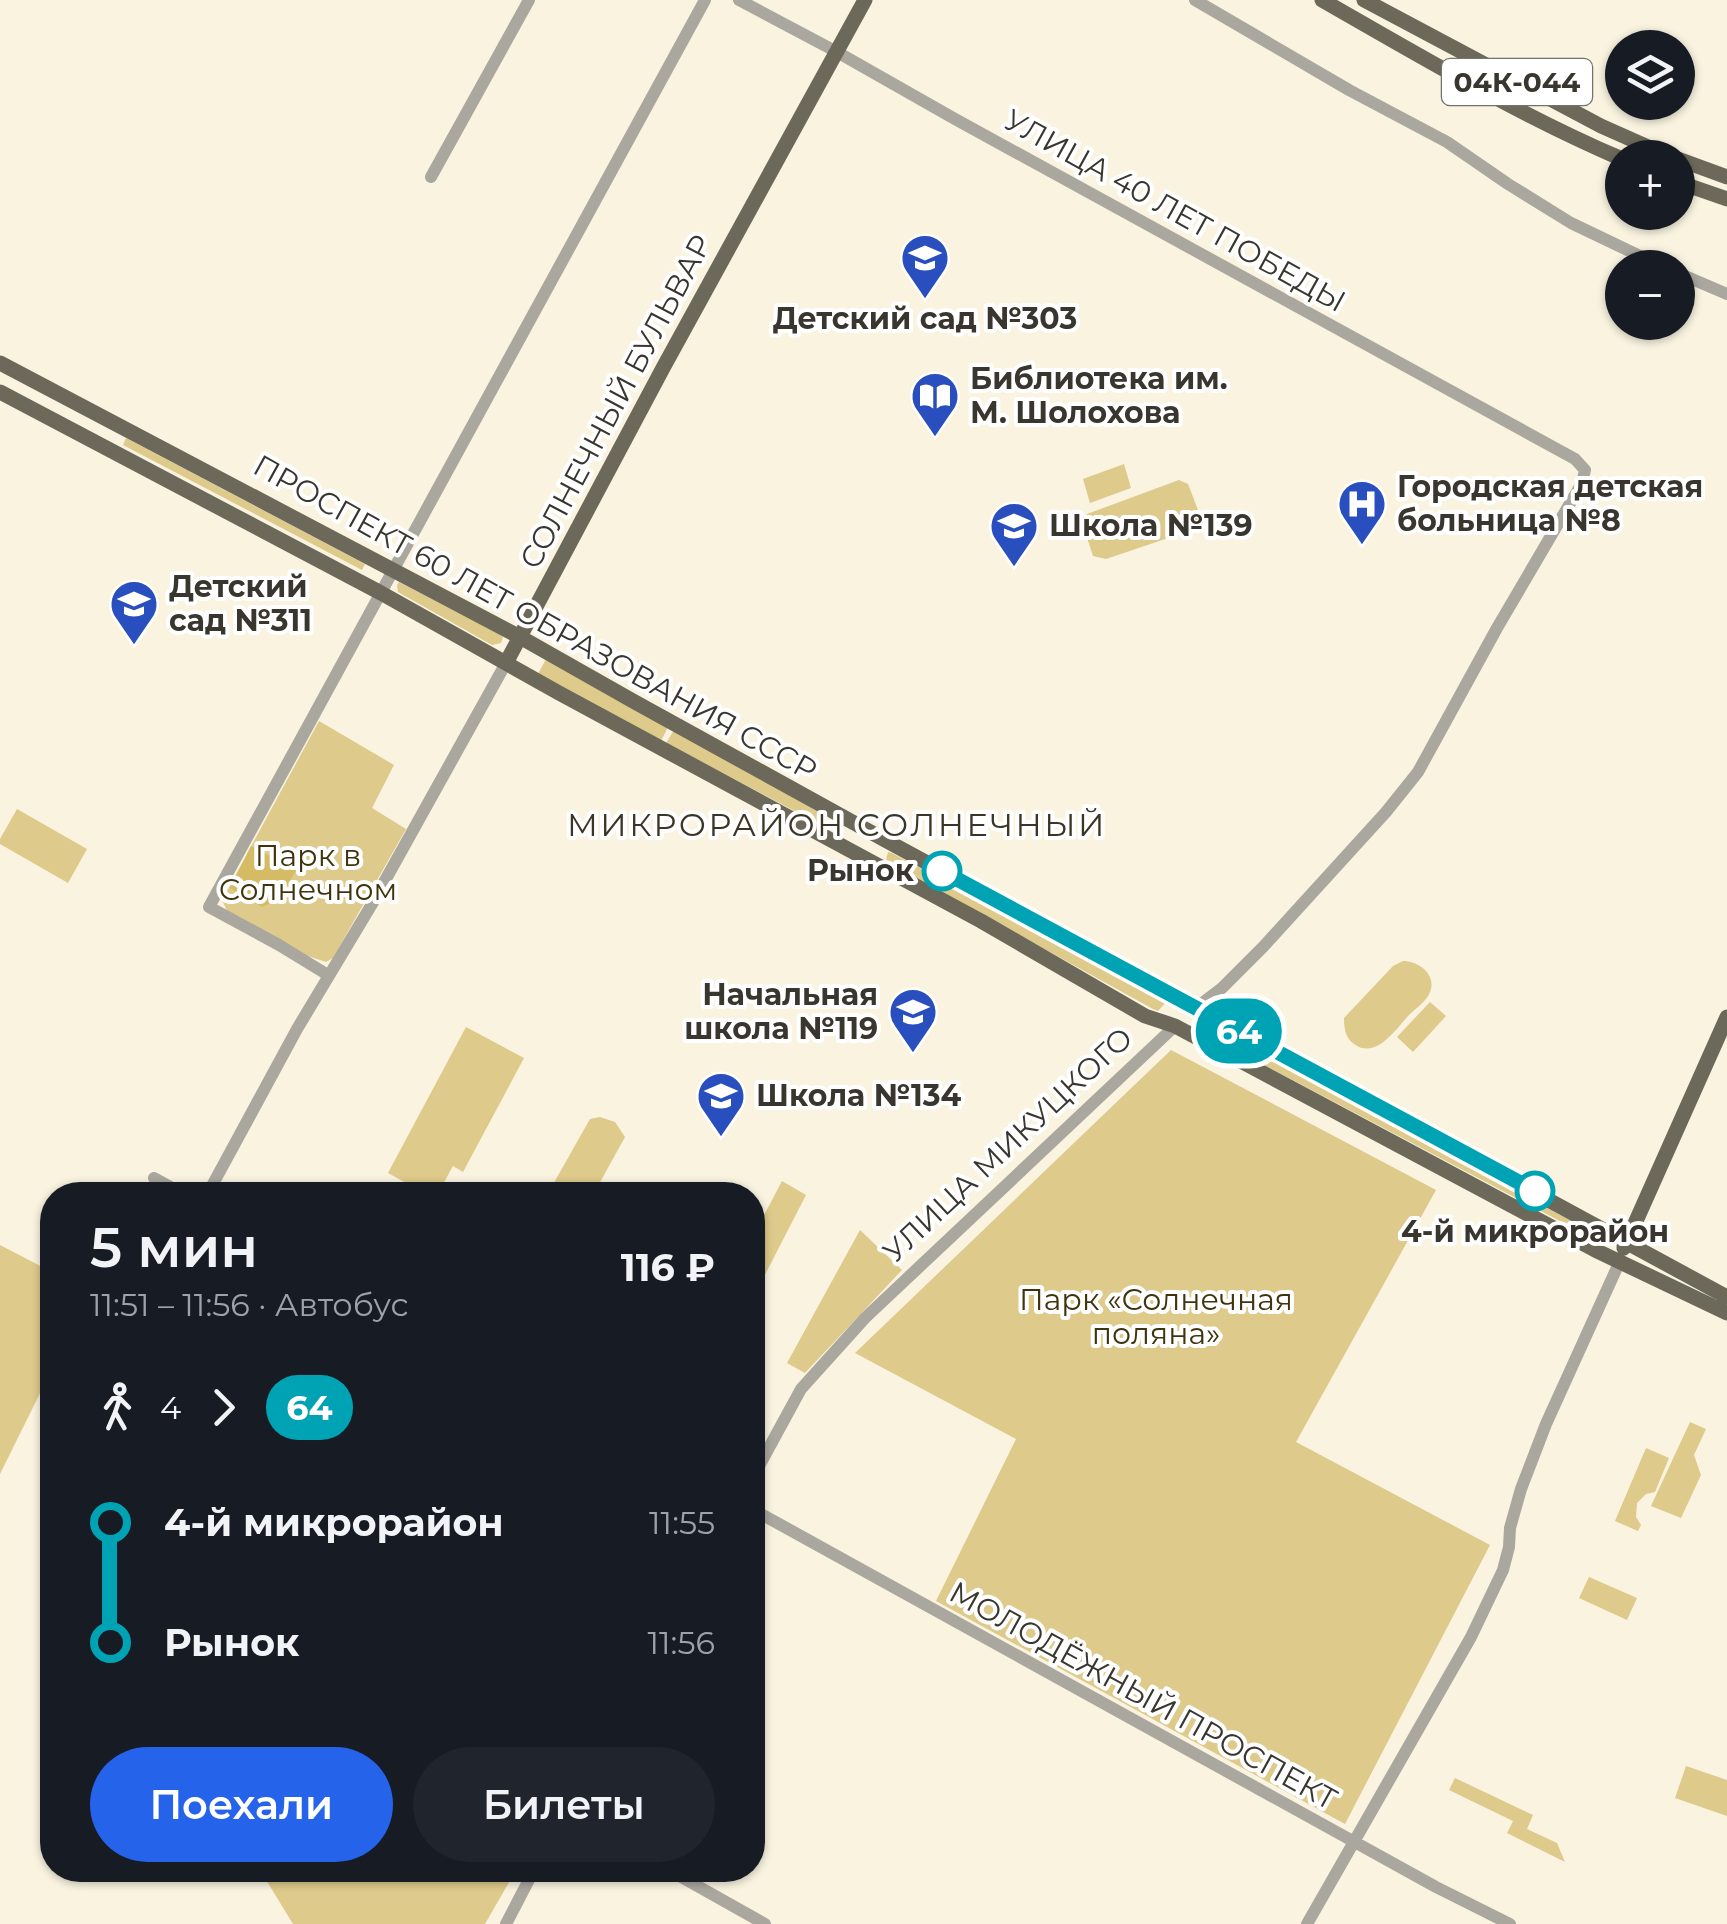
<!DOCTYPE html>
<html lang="ru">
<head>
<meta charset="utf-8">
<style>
	:root { --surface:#171b24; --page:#20242c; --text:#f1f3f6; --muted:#9ea1a6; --accent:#2563eb }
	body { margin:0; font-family:Montserrat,sans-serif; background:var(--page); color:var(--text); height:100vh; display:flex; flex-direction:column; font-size:38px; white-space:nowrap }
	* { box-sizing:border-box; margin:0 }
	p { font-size:32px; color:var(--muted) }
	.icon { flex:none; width:55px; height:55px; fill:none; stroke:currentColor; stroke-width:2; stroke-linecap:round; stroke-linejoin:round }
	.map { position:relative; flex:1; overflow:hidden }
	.side { position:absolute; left:40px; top:1182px; width:725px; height:700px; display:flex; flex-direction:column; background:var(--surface); border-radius:40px; box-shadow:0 2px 8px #0004 }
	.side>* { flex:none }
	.badge { padding:0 20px; border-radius:32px; font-size:35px; line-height:65px }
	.controls { position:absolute; left:1605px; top:30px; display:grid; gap:20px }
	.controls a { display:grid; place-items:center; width:90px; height:90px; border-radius:50%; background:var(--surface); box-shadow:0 2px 8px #0004; font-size:50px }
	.map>.badge { position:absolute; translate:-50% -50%; box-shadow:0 0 0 5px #fff }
	.legs { display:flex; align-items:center; gap:15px; height:110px; padding:0 50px; font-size:32px }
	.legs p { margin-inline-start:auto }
	.summary { display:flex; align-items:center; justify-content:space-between; height:170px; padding:0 50px }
	h1 { font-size:55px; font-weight:600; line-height:75px }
	.action { display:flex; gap:20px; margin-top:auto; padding:20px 50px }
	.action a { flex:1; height:115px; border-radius:60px; background:var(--accent); color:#fff; font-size:40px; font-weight:600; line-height:115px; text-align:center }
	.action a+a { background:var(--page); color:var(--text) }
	ul { padding:0 50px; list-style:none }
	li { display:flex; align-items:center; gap:35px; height:120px; font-size:38px }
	li i { display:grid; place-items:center; width:15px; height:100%; margin:0 12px; background:currentColor }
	li i::after { content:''; width:25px; height:25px; margin:-12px; border:8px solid; border-radius:50%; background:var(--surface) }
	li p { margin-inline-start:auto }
	li:first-child i { background:linear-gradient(#0000 50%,currentColor 0) }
	li:last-child i { background:linear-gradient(currentColor 50%,#0000 0) }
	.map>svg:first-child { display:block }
	.green { fill:#deca8b }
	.forest { fill:#d6bb65 }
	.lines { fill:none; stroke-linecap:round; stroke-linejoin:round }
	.minor { stroke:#aaa79f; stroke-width:12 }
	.major { stroke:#6d695a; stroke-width:15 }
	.line-1-casing { stroke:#fff; stroke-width:22 }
	.line-1 { stroke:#00a3b4; stroke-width:15 }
	.stop-1-dot { fill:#fff; stroke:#00a3b4; stroke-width:5 }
	.labels { text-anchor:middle; stroke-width:8; stroke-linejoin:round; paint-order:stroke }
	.shield { fill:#fff; stroke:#74726d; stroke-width:2.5 }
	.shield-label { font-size:28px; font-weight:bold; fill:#39362f }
	.street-label { font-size:30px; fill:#39362f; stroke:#fff }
	.poi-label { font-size:30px; font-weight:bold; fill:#39362f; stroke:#fff; text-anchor:start }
	.park-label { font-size:30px; fill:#3f340d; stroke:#fff }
	.stop-label { font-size:30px; font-weight:bold; fill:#39362f; stroke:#fff; text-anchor:end }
	.neighbourhood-label { font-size:32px; letter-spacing:2.5px; fill:#3a3626; stroke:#fff }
</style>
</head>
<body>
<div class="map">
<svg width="1727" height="1924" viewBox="0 0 1727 1924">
	<rect width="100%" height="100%" fill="#f9f3e0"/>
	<path class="green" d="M126,438L365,564L362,570L123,445Z
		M1124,464L1131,488L1090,503L1083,479Z
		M1179,480L1188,484L1198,510L1199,521L1192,530L1106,559L1093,556L1082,522L1087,514Z
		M399,582L499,634L503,637L501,643L492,645L398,592L397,585Z
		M546,659L668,727L661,741L538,674Z
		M319,721L394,765L372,808L406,829L333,958L326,962L305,955L228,913L222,900Z
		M674,730L826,816L821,825L666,743Z
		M17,809L87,849L68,883L0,844V839Z
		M888,852L892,853L1167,1001L1158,1011L1153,1009L891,864L886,860Z
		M1403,961C1418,961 1437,974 1430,992C1427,1001 1415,1009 1408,1016C1396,1029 1378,1057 1357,1046C1346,1040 1344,1030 1344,1018L1393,966Z
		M1430,1002L1446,1016L1413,1052L1397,1037Z
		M1200,1018L1593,1233L1597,1238H1592L1196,1029L1194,1023L1196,1019Z
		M466,1027L524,1058L463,1172L453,1166L437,1195H428L388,1173Z
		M1171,1050L1436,1190L1296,1442L1490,1545L1345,1824L936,1601L1016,1439L855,1353Z
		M600,1117L615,1122L625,1137L593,1195H547L590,1119Z
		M782,1181L806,1195L753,1298V1236Z
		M860,1230L902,1270L805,1373L787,1363Z
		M0,1245L52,1272V1369L0,1474Z
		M1690,1422L1706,1429L1694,1455L1701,1475L1681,1518L1651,1506Z
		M1646,1448L1669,1458L1655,1492L1646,1494L1637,1503L1636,1517L1641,1525L1638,1531L1615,1521Z
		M1589,1577L1637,1598L1627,1620L1579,1598Z
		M1686,1766L1727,1780V1816L1675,1798Z
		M1455,1778L1533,1815L1527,1829L1557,1843L1565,1862L1507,1833L1513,1821L1449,1790Z
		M260,1870H516L485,1924H293Z"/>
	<path class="forest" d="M251,846L296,870L280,899L262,907L230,888Z"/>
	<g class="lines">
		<path class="minor" d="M739,0L837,52L955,119L1575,459L1585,470L1582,483L1497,628L1418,772L1386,812L1263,947L1222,988L1196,1008
			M1195,0L1349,90L1447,142L1508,184L1571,223L1665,268
			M431,177L529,0
			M1678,273L1727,294
			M328,975L279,945L209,907L705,0
			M154,1178L185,1195
			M207,1195L297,1029L372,904L506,663
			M752,1479L801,1389L865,1318L1175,1026
			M752,1509L1436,1887L1510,1924
			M48,1518L52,1521
			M669,1870L765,1924
			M506,1924L534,1870
			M1307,1924L1471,1637L1503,1570L1509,1547L1510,1528L1521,1489L1546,1424L1620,1261"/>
		<path class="major" d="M1322,0C1420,56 1519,115 1622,159
			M1364,0L1601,126L1673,158
			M1678,159L1727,177
			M1678,182L1727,199
			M0,363L520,637L633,701L885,840L1727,1297
			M0,392L381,593L559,693L981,921L1145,1016L1175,1026L1595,1250L1727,1313
			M506,663L663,368L865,0
			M1624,1248L1727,1017"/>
	</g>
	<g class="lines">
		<g class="line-1-casing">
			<path id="line-1" d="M942,871L1535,1191"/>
		</g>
		<use href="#line-1" class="line-1"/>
	</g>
	<defs>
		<g id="school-pin" transform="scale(2.5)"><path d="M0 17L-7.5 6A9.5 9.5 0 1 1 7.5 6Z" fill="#294ebe" stroke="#fff"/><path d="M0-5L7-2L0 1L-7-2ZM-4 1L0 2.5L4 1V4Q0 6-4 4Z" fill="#fff"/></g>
		<g id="library-pin" transform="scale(2.5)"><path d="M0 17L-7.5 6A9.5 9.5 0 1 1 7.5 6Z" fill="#294ebe" stroke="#fff"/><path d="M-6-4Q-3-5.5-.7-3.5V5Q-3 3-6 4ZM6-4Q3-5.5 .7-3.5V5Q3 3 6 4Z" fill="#fff"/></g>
		<g id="hospital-pin" transform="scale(2.5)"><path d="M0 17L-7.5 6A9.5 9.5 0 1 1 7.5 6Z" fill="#294ebe" stroke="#fff"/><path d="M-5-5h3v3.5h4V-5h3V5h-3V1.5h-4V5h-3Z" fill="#fff"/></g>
	</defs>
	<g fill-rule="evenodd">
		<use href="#school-pin" x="925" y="258"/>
		<use href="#library-pin" x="935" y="396"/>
		<use href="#hospital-pin" x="1362" y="504"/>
		<use href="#school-pin" x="1014" y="526"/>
		<use href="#school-pin" x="134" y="604"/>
		<use href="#school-pin" x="913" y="1012"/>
		<use href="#school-pin" x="721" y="1096"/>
	</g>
	<g class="stop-1-dot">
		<circle cx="942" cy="871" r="18"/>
		<circle cx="1535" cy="1191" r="18"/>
	</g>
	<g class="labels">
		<rect class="shield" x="1442" y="59" width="150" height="46" rx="8"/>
		<g class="shield-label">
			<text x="1517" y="92">04К-044</text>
		</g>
		<g class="street-label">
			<text transform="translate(1175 211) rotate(29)" y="10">УЛИЦА 40 ЛЕТ ПОБЕДЫ</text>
			<text transform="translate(616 402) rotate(-62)" y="10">СОЛНЕЧНЫЙ БУЛЬВАР</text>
			<text transform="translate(535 618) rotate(29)" y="10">ПРОСПЕКТ 60 ЛЕТ ОБРАЗОВАНИЯ СССР</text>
			<text transform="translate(1008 1145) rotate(-43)" y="10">УЛИЦА МИКУЦКОГО</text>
			<text transform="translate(1143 1696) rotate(29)" y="10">МОЛОДЁЖНЫЙ ПРОСПЕКТ</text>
		</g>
		<g class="poi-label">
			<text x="925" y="329" text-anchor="middle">Детский сад №303</text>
			<text x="970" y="389">Библиотека им.<tspan x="970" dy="34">М. Шолохова</tspan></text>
			<text x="1397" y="497">Городская детская<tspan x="1397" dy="34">больница №8</tspan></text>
			<text x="1049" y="536">Школа №139</text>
			<text x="169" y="597">Детский<tspan x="169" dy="34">сад №311</tspan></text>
			<text x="878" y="1005" text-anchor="end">Начальная<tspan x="878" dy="34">школа №119</tspan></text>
			<text x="756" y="1106">Школа №134</text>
		</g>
		<g class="park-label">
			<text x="308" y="866">Парк в<tspan x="308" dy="34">Солнечном</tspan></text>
			<text x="1156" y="1310">Парк «Солнечная<tspan x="1156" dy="34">поляна»</tspan></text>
		</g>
		<g class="stop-label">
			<text x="914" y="881">Рынок</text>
			<text x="1535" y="1242" text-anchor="middle">4-й микрорайон</text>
		</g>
		<g class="neighbourhood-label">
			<text x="837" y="836">МИКРОРАЙОН СОЛНЕЧНЫЙ</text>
		</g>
	</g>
</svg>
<div class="controls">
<a><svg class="icon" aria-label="layers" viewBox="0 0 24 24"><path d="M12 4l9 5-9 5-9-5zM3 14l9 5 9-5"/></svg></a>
<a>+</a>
<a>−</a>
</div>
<b class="badge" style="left:1239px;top:1031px;background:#00a3b4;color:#fff">64</b>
<section class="side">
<div class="summary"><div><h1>5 мин</h1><p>11:51 – 11:56 · Автобус</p></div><b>116 ₽</b></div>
<div class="legs"><svg class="icon" aria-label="walk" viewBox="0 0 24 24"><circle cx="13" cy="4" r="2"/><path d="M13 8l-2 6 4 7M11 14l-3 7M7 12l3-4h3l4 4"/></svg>4<svg class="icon" aria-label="forward" viewBox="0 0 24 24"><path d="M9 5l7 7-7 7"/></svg><b class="badge" style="background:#00a3b4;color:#fff">64</b></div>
<ul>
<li><i style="color:#00a3b4"></i><b>4-й микрорайон</b><p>11:55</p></li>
<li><i style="color:#00a3b4"></i><b>Рынок</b><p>11:56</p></li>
</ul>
<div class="action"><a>Поехали</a><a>Билеты</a></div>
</section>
</div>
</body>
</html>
